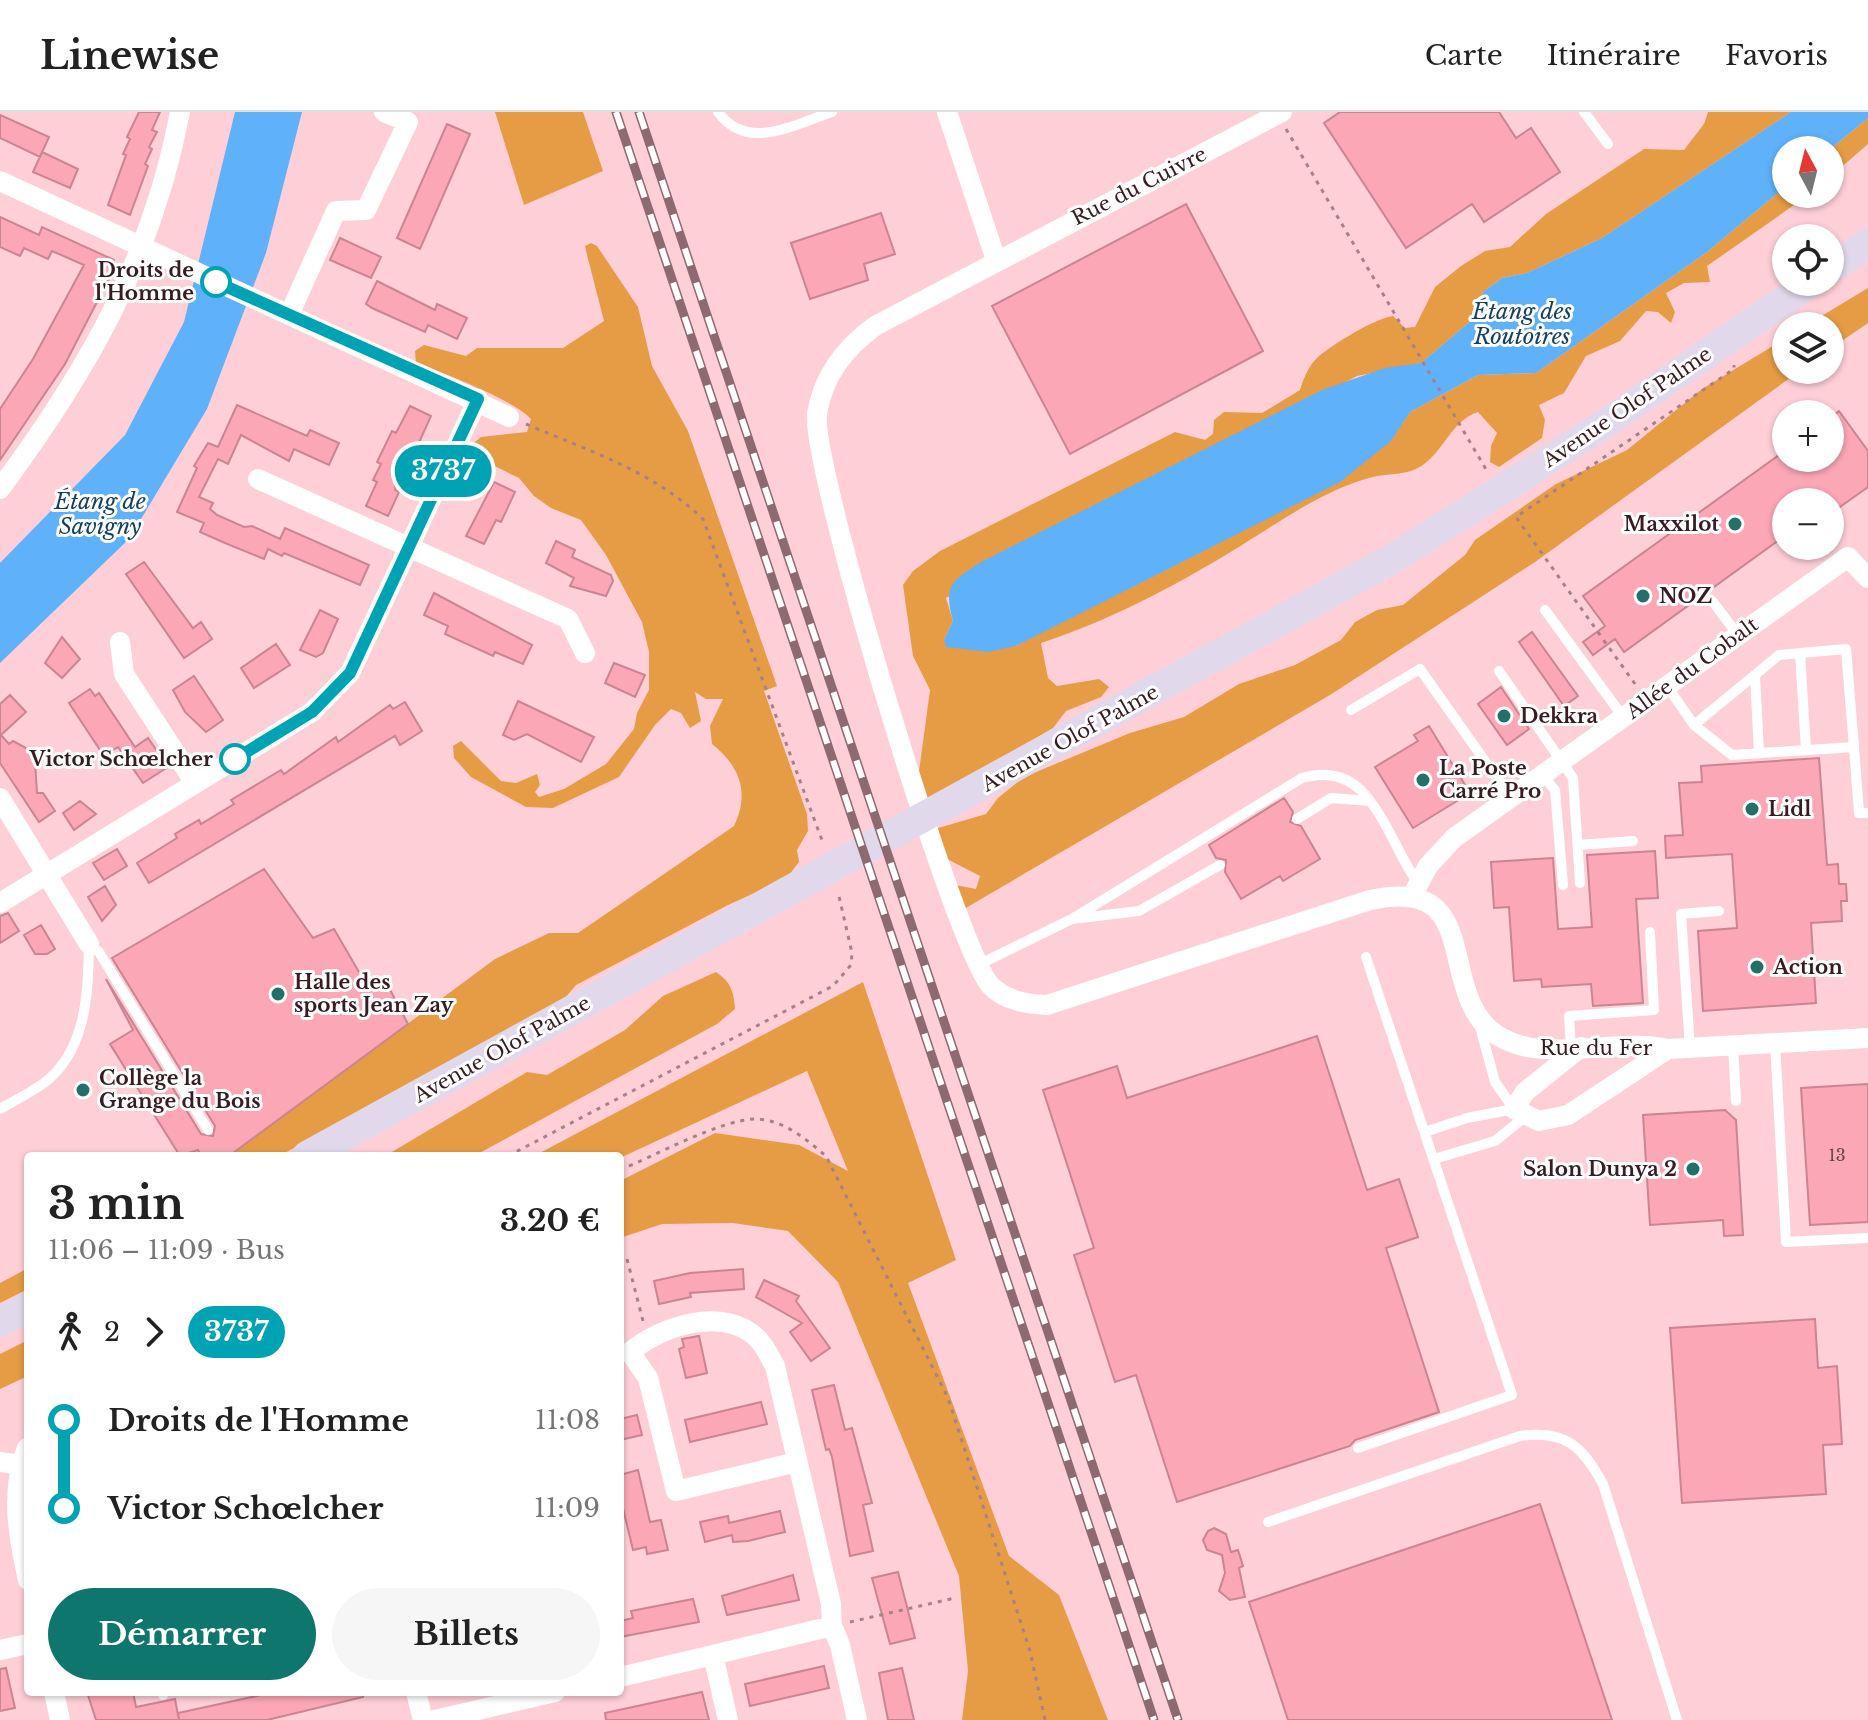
<!DOCTYPE html>
<html lang="fr">
<head>
<meta charset="utf-8">
<style>
	:root { --surface:#fff; --page:#f6f6f6; --text:#222; --muted:#767676; --line:#e0e0e0; --accent:#0f766e }
	body { margin:0; font-family:"Libre Baskerville",serif; background:var(--page); color:var(--text); height:100vh; display:flex; flex-direction:column; font-size:30px; white-space:nowrap }
	* { box-sizing:border-box; margin:0 }
	p { font-size:26px; color:var(--muted) }
	.icon { flex:none; width:44px; height:44px; fill:none; stroke:currentColor; stroke-width:2; stroke-linecap:round; stroke-linejoin:round }
	.map { position:relative; flex:1; overflow:hidden }
	.panel { position:absolute; left:24px; top:1040px; width:600px; height:544px; display:flex; flex-direction:column; background:var(--surface); border-radius:8px; box-shadow:0 2px 6px #0004 }
	.panel>* { flex:none }
	.badge { padding:0 16px; border-radius:26px; font-size:28px; line-height:52px }
	.needle { width:52px; rotate:353deg }
	.fabs { position:absolute; left:1772px; top:24px; display:grid; gap:16px }
	.fabs a { display:grid; place-items:center; width:72px; height:72px; border-radius:50%; background:var(--surface); box-shadow:0 2px 6px #0004; font-size:40px }
	.map>.badge { position:absolute; translate:-50% -50%; box-shadow:0 0 0 4px #fff }
	.legs { display:flex; align-items:center; gap:12px; height:88px; padding:0 24px; font-size:26px }
	.legs p { margin-inline-start:auto }
	.summary { display:flex; align-items:center; justify-content:space-between; height:136px; padding:0 24px }
	h1 { font-size:44px; font-weight:700; line-height:60px }
	.action { display:flex; gap:16px; margin-top:auto; padding:16px 24px }
	.action a { flex:1; height:92px; border-radius:48px; background:var(--accent); color:#fff; font-size:32px; font-weight:700; line-height:92px; text-align:center }
	.action a+a { background:var(--page); color:var(--text) }
	ul { padding:0 24px; list-style:none }
	li { display:flex; align-items:center; gap:28px; height:88px; font-size:30px }
	li i { display:grid; place-items:center; width:12px; height:100%; margin:0 10px; background:currentColor }
	li i::after { content:''; width:20px; height:20px; margin:-10px; border:6px solid; border-radius:50%; background:var(--surface) }
	li p { margin-inline-start:auto }
	li:first-child i { background:linear-gradient(#0000 50%,currentColor 0) }
	li:last-child i { background:linear-gradient(currentColor 50%,#0000 0) }
	header { display:flex; align-items:center; gap:48px; box-sizing:border-box; height:112px; padding:0 40px; background:var(--surface); border-bottom:2px solid var(--line) }
	header strong { font-size:38px }
	nav { display:flex; gap:44px; margin-inline-start:auto; font-size:28px }
	.map>svg:first-child { display:block }
	.forest { fill:#e59c45 }
	.water { fill:#5fb1fa }
	.building { fill:#fba7b6; stroke:#cb8491; stroke-width:2 }
	.lines { fill:none; stroke-linecap:round; stroke-linejoin:round }
	.path { stroke:#a88188; stroke-width:3; stroke-dasharray:4 6; stroke-linecap:butt }
	.lane { stroke:#fff; stroke-width:10 }
	.street { stroke:#fff; stroke-width:20 }
	.secondary { stroke:#e2d8ec; stroke-width:30 }
	.rail-casing { stroke:#8d6970; stroke-width:9 }
	.rail { stroke:#fefefe; stroke-width:6; stroke-dasharray:18; stroke-linecap:butt }
	.line-1-casing { stroke:#fff; stroke-width:18 }
	.line-1 { stroke:#00a3b4; stroke-width:12 }
	.stop-1-dot { fill:#fff; stroke:#00a3b4; stroke-width:4 }
	.poi-dot { fill:#256f69; stroke:#fefefe; stroke-width:3 }
	.labels { text-anchor:middle; stroke-width:6; stroke-linejoin:round; paint-order:stroke }
	.number-label { font-size:16px; fill:#693f47 }
	.street-label { font-size:20px; fill:#381c22; stroke:#fefefe }
	.stop-label { font-size:20px; font-weight:bold; fill:#381c22; stroke:#fefefe; text-anchor:end }
	.poi-label { font-size:20px; font-weight:bold; fill:#381c22; stroke:#fefefe; text-anchor:start }
	.water-label { font-size:22px; font-style:italic; fill:#154165; stroke:#fefefe }
</style>
</head>
<body>
<header>
<strong>Linewise</strong>
<nav><a>Carte</a><a>Itinéraire</a><a>Favoris</a></nav>
</header>
<div class="map">
<svg width="1868" height="1608" viewBox="0 0 1868 1608">
	<rect width="100%" height="100%" fill="#fecfd7"/>
	<path class="forest" d="M495,0H583L603,59L524,93Z
		M1708,0H1791L1602,126L1527,161L1502,166L1483,180L1473,207L1421,251L1357,264L946,486L953,509L944,528L1016,534L1390,329L1410,300L1478,263L1536,261L1707,140L1786,74V82H1810L1707,154L1710,170L1684,171L1666,181L1675,200L1671,211L1658,200L1646,199L1620,229L1586,244L1564,281L1539,293L1545,308L1542,326L1499,355L1490,350L1491,334L1497,321L1478,300C1448,309 1442,349 1411,359C1398,363 1382,362 1369,366C1319,380 1272,415 1229,441C1169,477 1108,509 1041,531L1048,566L1057,574L1099,567L1109,575L1101,585L1066,599L1053,616L927,693L918,667L930,578L913,544L903,473L913,459L940,439L1175,320L1205,328L1213,322L1214,308L1224,300L1262,301L1300,278C1304,265 1309,253 1319,244C1334,232 1375,206 1393,204L1405,216L1415,215L1435,175L1461,154L1485,139L1510,135L1546,102L1644,37L1684,38L1704,12Z
		M1868,6V32L1830,65L1829,38Z
		M591,131L597,134L638,195L652,254L688,319L777,574L764,579L807,702L808,719L797,738L799,750L786,767L728,793L576,873L559,893L279,1044H229L495,847L549,821H578L734,714C750,681 740,654 712,632L710,614L723,587H706L695,580L701,609L690,616L681,601L671,597L655,613L619,665L553,696L526,695L471,665L454,646L453,634L461,629L501,669L516,671L537,662L540,673L535,680L539,685L564,677L606,652L634,617L637,601L649,578V540L642,510L606,443L581,408L551,396L534,384L519,366L478,346L470,334L481,325L527,320L531,307C515,289 441,259 416,252L415,239L424,233L466,244L477,236H563L604,209L586,139L585,134Z
		M1868,176V211L1830,237V214H1805Z
		M1786,226V258H1801L1535,450L1330,583L964,797L955,773L976,777L980,764L945,746L935,717L986,702L998,686L1024,665L1130,621L1184,605L1239,572L1295,553L1341,528L1355,510L1377,498L1403,493L1465,443L1475,428L1556,372L1627,338L1702,277Z
		M716,860C731,870 734,880 735,897L717,912L474,1044H385L527,960L547,963L625,918L663,884Z
		M863,870L956,1148L908,1171L1009,1444L1059,1483L1108,1608H962L968,1559L959,1464L838,1170L788,1119L733,1111L662,1112L620,1126V1069L715,1021L799,1033L848,1059L807,959L620,1046L534,1044Z
		M28,1156V1177L0,1191V1171Z
		M28,1228V1264L0,1277V1242Z"/>
	<path class="water" d="M235,0H302L266,141L207,297L129,427L0,551V451L125,323L184,210Z
		M1791,0H1868V6L1829,38H1786V74L1707,140L1536,261L1478,263L1410,300L1391,329L1340,370L1016,534L988,540L946,535L944,528L953,509C943,473 952,469 981,450L1322,278L1385,256L1421,251L1473,207L1483,180L1502,166L1527,161L1602,126Z"/>
	<path class="building" d="M139,0H160L152,18L157,20L149,35L152,37L145,52L148,54L130,103L108,93L126,43L123,42L130,27L127,25Z
		M1340,0H1499L1516,26L1531,16L1560,60L1484,110L1472,92L1406,136L1324,11Z
		M0,3L49,25L40,45L0,26Z
		M447,12L470,22L420,137L397,126Z
		M42,40L78,57L70,76L33,60Z
		M1186,92L1263,239L1070,342L992,194Z
		M881,101L895,142L864,152L868,168L810,187L791,131Z
		M0,105L39,123L42,115L114,148L111,155L114,157L65,252L0,348V297L33,247L84,153L52,139L48,147L24,136L20,144L0,135Z
		M340,126L381,145L371,166L330,148Z
		M377,169L435,198L437,192L467,206L457,227L428,213L425,220L372,196L366,192Z
		M237,293L307,324L310,318L339,331L329,353L294,337L289,349L241,323L228,352L218,347L199,385L213,391L210,397L217,403L244,415L252,414L280,427L285,416L369,453L360,473L284,441L282,444L268,437L264,447L225,431L200,420L204,411L177,400L197,356L194,354L208,331L218,335Z
		M410,294L431,304L413,344L409,342L396,370L395,378L399,380L388,404L366,394L377,370L373,368L381,352L377,350L392,319L396,321Z
		M1839,299L1868,339V375L1830,402V390H1786V423L1624,540L1615,527L1593,543L1583,530L1605,514L1583,484L1786,338V346H1830V306Z
		M494,370L515,380L501,410L496,408L484,432L466,424Z
		M556,429L575,438L572,445L611,463L613,469L606,484L570,474L574,466L546,451Z
		M144,450L193,516L201,510L212,527L184,546L126,462Z
		M434,481L532,533L523,552L495,540L493,544L445,522L448,514L424,503Z
		M320,498L338,507L323,541L316,545L300,538Z
		M1532,520L1578,584L1564,594L1519,530Z
		M62,525L80,547L62,566L45,551Z
		M276,532L290,553L254,576L241,556Z
		M614,551L645,563L635,585L605,571Z
		M194,564L223,608L206,620L185,600L173,578Z
		M1501,575L1529,617L1507,633L1478,592Z
		M90,577L95,584L99,581L135,635L148,626L168,655L143,671L118,635L104,644L69,591Z
		M10,583L26,600L1,623L9,632L13,629L26,636L35,649L37,681H43L55,699L39,710L0,651V592Z
		M518,589L594,625L581,650L527,622L514,628L503,623Z
		M405,590L422,619L400,633L395,624L149,771L137,751L177,726L175,722L199,708L201,712L234,692L231,688L281,658L284,662L336,625L338,630L390,593L393,597Z
		M1429,614L1470,681L1413,716L1375,655L1418,629L1414,623Z
		M1819,646L1827,753L1838,752L1839,772H1846L1847,789H1841L1842,809L1811,811L1816,891L1703,899L1698,819L1737,816L1732,742L1666,746L1665,724L1683,723L1679,671L1702,670L1701,654Z
		M1284,686L1293,700L1290,710L1301,714L1320,747L1283,769L1280,764L1241,787L1225,760L1226,748L1216,746L1209,733Z
		M80,689L96,702L74,718L63,701Z
		M117,737L127,754L104,768L93,751Z
		M1655,739L1658,786L1636,787L1643,891L1593,894L1591,872L1542,875L1541,867L1514,869L1509,795L1494,796L1491,750L1553,746L1558,817L1592,815L1587,743Z
		M264,757L313,826L334,817L370,879L386,870L408,912L229,1044H201L198,1038L180,1044L110,932L133,918L106,867L201,1022L213,1024L215,1014L112,846Z
		M105,774L116,793L102,809L88,785Z
		M8,801L19,819L0,831V804Z
		M41,813L55,837L47,842H35L24,823Z
		M1317,924L1367,1078L1399,1067L1418,1125L1386,1136L1439,1300L1355,1328L1350,1334L1177,1390L1136,1263L1115,1270L1074,1143L1094,1136L1043,978L1117,954L1127,986Z
		M1868,972V1110L1810,1113L1801,976Z
		M1725,998L1736,1008L1743,1123L1724,1124L1723,1108L1650,1113L1643,1003Z
		M743,1157L744,1177L690,1181L691,1185L659,1192L654,1169L690,1161Z
		M764,1168L799,1184L796,1189L830,1236L811,1249L790,1220L802,1211L756,1185Z
		M1815,1207L1818,1256L1837,1254L1842,1332L1823,1333L1826,1382L1682,1391L1670,1216Z
		M699,1224L707,1261L686,1266L679,1237L684,1235L682,1227Z
		M834,1273L845,1318L852,1316L872,1391L863,1393L873,1439L850,1444L832,1345L829,1337L826,1338L812,1278Z
		M761,1290L767,1312L690,1330L685,1308Z
		M637,1303L642,1323L620,1328V1307Z
		M638,1358L650,1410L661,1408L668,1438L647,1442L646,1435L633,1438L620,1384V1363Z
		M1540,1392L1612,1608H1288L1249,1490Z
		M780,1399L785,1420L748,1429L733,1430L732,1423L705,1430L700,1410L728,1404L729,1411Z
		M1214,1416L1226,1422L1231,1440L1238,1438L1243,1454L1239,1456L1245,1485L1230,1488L1219,1479L1225,1461L1222,1443L1207,1438L1203,1428L1208,1419Z
		M898,1460L915,1526L890,1532L872,1466Z
		M793,1463L799,1488L727,1503L722,1484Z
		M693,1487L699,1510L620,1525V1509L633,1506L631,1499Z
		M824,1554L829,1576L750,1594L745,1572Z
		M6,1556L15,1596L0,1599V1557Z
		M902,1556L914,1608H888L879,1561Z
		M87,1580H133L136,1595L175,1587L179,1608H96Z
		M275,1580H363V1585L267,1608H179L178,1601Z
		M702,1580L709,1608H606L605,1601Z"/>
	<g class="lines">
		<path class="path" d="M1286,17L1487,359
			M526,312C591,340 651,358 703,407L823,731
			M1635,572L1516,405L1734,257V253
			M508,1044L833,874L851,853L852,841L838,780
			M620,1058C654,1044 720,1008 755,1007C783,1007 807,1028 826,1044L948,1286L1030,1539L1045,1608
			M627,1147L643,1209
			M850,1510L955,1486"/>
		<path class="lane" d="M718,0C747,40 793,13 832,0
			M1584,0L1608,32
			M1713,490L1738,523
			M1545,498L1623,605
			M1800,541L1806,638
			M1499,559L1573,666L1580,771
			M1755,563L1759,641
			M1667,574L1694,613L1732,643L1854,635L1846,537L1779,543L1694,613
			M1351,598L1420,557L1511,686
			M1854,635L1859,701H1868
			M1542,663L1555,678L1563,773
			M1297,707L1331,686L1370,689C1390,714 1399,745 1418,771
			M1578,733L1633,729
			M1072,807L1302,666C1330,658 1353,665 1370,689
			M89,832L99,840L208,1018
			M978,853L1072,807L1139,799L1220,753
			M1775,931L1786,1130L1868,1126
			M1733,933L1736,989
			M1571,936L1569,904L1654,898L1650,820
			M1690,936L1681,802L1719,799
			M0,997C14,989 30,981 44,971C87,938 88,881 89,832
			M1425,1020L1467,1006L1514,997L1495,970L1479,911
			M1434,1047L1495,1029L1526,1004
			M1358,1336L1512,1283L1366,845
			M1268,1410L1520,1324C1566,1318 1582,1334 1603,1372L1677,1608
			M163,1580V1583"/>
		<path class="street" d="M947,0L996,148
			M1282,0L875,214C845,236 823,263 817,302C810,352 957,841 991,874C1006,889 1027,892 1047,893L1370,788C1482,763 1438,871 1489,917C1534,957 1614,924 1668,937L1868,926
			M0,69L509,305
			M289,203L336,99L366,98L408,10L384,0
			M258,367L568,507L585,541
			M0,377C88,258 152,147 180,0
			M120,530L124,562L195,671
			M0,686L89,832
			M1412,784L1428,754L1454,726L1848,445L1868,466
			M0,791L312,600L350,561L478,287
			M1581,935L1525,980L1514,997L1539,1009L1568,1003L1668,937
			M27,1336C10,1378 18,1424 28,1468
			M0,1350L21,1353
			M832,1514L840,1533L857,1608
			M0,1538L28,1532
			M713,1543L832,1514L831,1492L775,1254C770,1246 765,1234 758,1227C724,1193 661,1214 630,1240L648,1266L676,1379L797,1350
			M620,1565L713,1543L728,1608
			M54,1580L60,1608
			M416,1580L423,1608
			M435,1608L555,1580"/>
		<path class="secondary" d="M1830,157L1868,131
			M307,1044L1392,447L1600,315L1811,170
			M0,1210L28,1195"/>
		<g class="rail-casing">
			<path id="rail" d="M616,0L1154,1608
				M639,0L1178,1608"/>
		</g>
		<use href="#rail" class="rail"/>
	</g>
	<g class="lines">
		<g class="line-1-casing">
			<path id="line-1" d="M216,170L478,287L350,561L312,600L235,647"/>
		</g>
		<use href="#line-1" class="line-1"/>
	</g>
	<g class="stop-1-dot">
		<circle cx="216" cy="170" r="14"/>
		<circle cx="235" cy="647" r="14"/>
	</g>
	<g class="poi-dot">
		<circle cx="1735" cy="412" r="8"/>
		<circle cx="1643" cy="484" r="8"/>
		<circle cx="1504" cy="604" r="8"/>
		<circle cx="1423" cy="668" r="8"/>
		<circle cx="1752" cy="697" r="8"/>
		<circle cx="1757" cy="855" r="8"/>
		<circle cx="278" cy="882" r="8"/>
		<circle cx="83" cy="978" r="8"/>
		<circle cx="1693" cy="1057" r="8"/>
	</g>
	<g class="labels">
		<g class="number-label">
			<text x="1837" y="1049">13</text>
		</g>
		<g class="street-label">
			<text transform="translate(1139 74) rotate(-27)" y="7">Rue du Cuivre</text>
			<text transform="translate(1627 295) rotate(-34)" y="7">Avenue Olof Palme</text>
			<text transform="translate(1692 556) rotate(-36)" y="7">Allée du Cobalt</text>
			<text transform="translate(1070 626) rotate(-29)" y="7">Avenue Olof Palme</text>
			<text x="1596" y="943">Rue du Fer</text>
			<text transform="translate(502 937) rotate(-29)" y="7">Avenue Olof Palme</text>
		</g>
		<g class="stop-label">
			<text x="194" y="165">Droits de<tspan x="194" dy="23">l'Homme</tspan></text>
			<text x="213" y="654">Victor Schœlcher</text>
		</g>
		<g class="poi-label">
			<text x="1719" y="419" text-anchor="end">Maxxilot</text>
			<text x="1659" y="491">NOZ</text>
			<text x="1520" y="611">Dekkra</text>
			<text x="1439" y="663">La Poste<tspan x="1439" dy="23">Carré Pro</tspan></text>
			<text x="1768" y="704">Lidl</text>
			<text x="1773" y="862">Action</text>
			<text x="294" y="877">Halle des<tspan x="294" dy="23">sports Jean Zay</tspan></text>
			<text x="99" y="973">Collège la<tspan x="99" dy="23">Grange du Bois</tspan></text>
			<text x="1677" y="1064" text-anchor="end">Salon Dunya 2</text>
		</g>
		<g class="water-label">
			<text x="1522" y="207">Étang des<tspan x="1522" dy="25">Routoires</tspan></text>
			<text x="100" y="397">Étang de<tspan x="100" dy="25">Savigny</tspan></text>
		</g>
	</g>
</svg>
<div class="fabs">
<a><svg class="needle" viewBox="-14 -14 28 28"><path d="M0-13l5 13h-10z" fill="#e53935"/><path d="M0 13l5-13h-10z" fill="#767676"/></svg></a>
<a><svg class="icon" aria-label="locate" viewBox="0 0 24 24"><circle cx="12" cy="12" r="6"/><path d="M12 2v4M12 18v4M2 12h4M18 12h4"/></svg></a>
<a><svg class="icon" aria-label="layers" viewBox="0 0 24 24"><path d="M12 4l9 5-9 5-9-5zM3 14l9 5 9-5"/></svg></a>
<a>+</a>
<a>−</a>
</div>
<b class="badge" style="left:443px;top:359px;background:#00a3b4;color:#fff">3737</b>
<section class="panel">
<div class="summary"><div><h1>3 min</h1><p>11:06 – 11:09 · Bus</p></div><b>3.20 €</b></div>
<div class="legs"><svg class="icon" aria-label="walk" viewBox="0 0 24 24"><circle cx="13" cy="4" r="2"/><path d="M13 8l-2 6 4 7M11 14l-3 7M7 12l3-4h3l4 4"/></svg>2<svg class="icon" aria-label="forward" viewBox="0 0 24 24"><path d="M9 5l7 7-7 7"/></svg><b class="badge" style="background:#00a3b4;color:#fff">3737</b></div>
<ul>
<li><i style="color:#00a3b4"></i><b>Droits de l'Homme</b><p>11:08</p></li>
<li><i style="color:#00a3b4"></i><b>Victor Schœlcher</b><p>11:09</p></li>
</ul>
<div class="action"><a>Démarrer</a><a>Billets</a></div>
</section>
</div>
</body>
</html>
